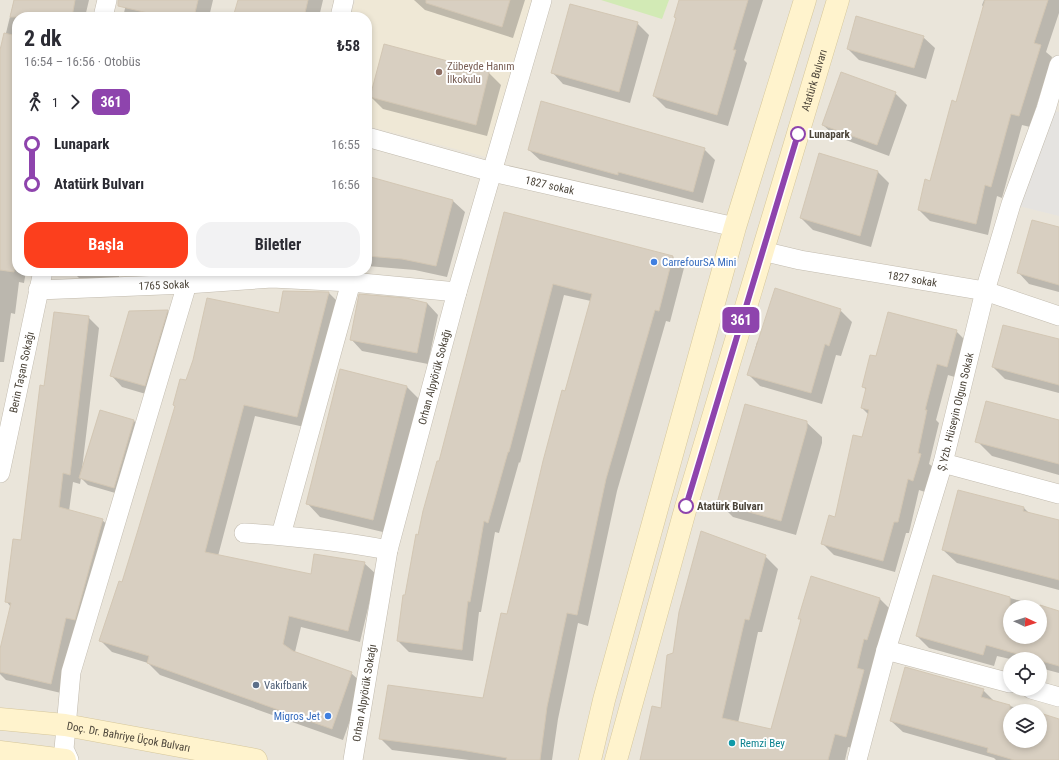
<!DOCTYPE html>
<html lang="tr">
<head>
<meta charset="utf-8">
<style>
	:root { --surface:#fff; --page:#f2f2f3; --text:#2b2b33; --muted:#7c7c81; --accent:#fc3f1d }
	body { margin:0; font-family:"Roboto Condensed",sans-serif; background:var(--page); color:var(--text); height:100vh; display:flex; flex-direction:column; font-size:15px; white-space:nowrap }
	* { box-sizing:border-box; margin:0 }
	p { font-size:13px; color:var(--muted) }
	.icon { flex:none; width:22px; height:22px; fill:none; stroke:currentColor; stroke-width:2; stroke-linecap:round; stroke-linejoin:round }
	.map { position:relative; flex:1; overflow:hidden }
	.details { position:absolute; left:12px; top:12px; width:360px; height:264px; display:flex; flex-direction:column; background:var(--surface); border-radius:16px; box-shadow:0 2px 6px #0003 }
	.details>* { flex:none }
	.badge { padding:0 8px; border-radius:6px; font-size:14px; line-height:26px }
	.needle { width:26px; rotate:94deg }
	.controls { position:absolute; left:1003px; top:600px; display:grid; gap:8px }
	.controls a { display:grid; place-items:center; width:44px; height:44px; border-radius:50%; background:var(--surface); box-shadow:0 2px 6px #0003; font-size:20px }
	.map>.badge { position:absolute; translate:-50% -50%; box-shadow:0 0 0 2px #fff }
	.legs { display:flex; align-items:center; gap:6px; height:44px; padding:0 12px; font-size:13px }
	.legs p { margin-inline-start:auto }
	.summary { display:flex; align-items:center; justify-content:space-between; height:68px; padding:0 12px }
	h1 { font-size:22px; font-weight:700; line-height:30px }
	.primary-button { display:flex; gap:8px; margin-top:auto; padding:8px 12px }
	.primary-button a { flex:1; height:46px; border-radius:16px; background:var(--accent); color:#fff; font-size:16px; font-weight:700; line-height:46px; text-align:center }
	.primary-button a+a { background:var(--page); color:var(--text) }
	ul { padding:0 12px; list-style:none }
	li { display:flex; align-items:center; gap:14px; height:40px; font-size:15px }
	li i { display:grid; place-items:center; width:6px; height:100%; margin:0 5px; background:currentColor }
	li i::after { content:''; width:10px; height:10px; margin:-5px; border:3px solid; border-radius:50%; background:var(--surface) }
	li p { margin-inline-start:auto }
	li:first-child i { background:linear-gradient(#0000 50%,currentColor 0) }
	li:last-child i { background:linear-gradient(currentColor 50%,#0000 0) }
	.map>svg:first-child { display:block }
	.residential { fill:#eae5da; fill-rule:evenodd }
	.education { fill:#efe8d6 }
	.green { fill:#d2eab5 }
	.parking { fill:#e5e3e0 }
	.shadow { fill:#0003; fill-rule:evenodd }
	.building { fill:#d8cfc1; stroke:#d3c7b4 }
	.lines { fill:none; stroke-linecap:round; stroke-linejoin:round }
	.street-casing { stroke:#c2bbae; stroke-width:20 }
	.secondary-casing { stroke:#d6c79b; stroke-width:23 }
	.street { stroke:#fff; stroke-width:19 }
	.secondary { stroke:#fff3cd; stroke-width:22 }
	.line-1-casing { stroke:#fff; stroke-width:9 }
	.line-1 { stroke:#8e44ad; stroke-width:6 }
	.education-dot { fill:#8d6e63; stroke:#fff; stroke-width:1.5 }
	.stop-1-dot { fill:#fff; stroke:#8e44ad; stroke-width:2 }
	.shop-dot { fill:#3f7fe0; stroke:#fff; stroke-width:1.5 }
	.service-dot { fill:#5c6f8a; stroke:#fff; stroke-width:1.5 }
	.culture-dot { fill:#0f9aa8; stroke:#fff; stroke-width:1.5 }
	.labels { text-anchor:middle; stroke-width:4; stroke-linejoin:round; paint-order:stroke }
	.education-label { font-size:11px; fill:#785e54; stroke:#fff; text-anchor:start }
	.street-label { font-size:11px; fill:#4b4439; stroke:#fff }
	.stop-label { font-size:11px; font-weight:bold; fill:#4b4439; stroke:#fff; text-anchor:start }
	.shop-label { font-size:11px; fill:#366cbe; stroke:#fff; text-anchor:start }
	.service-label { font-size:11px; fill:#4e5e75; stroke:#fff; text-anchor:start }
	.culture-label { font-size:11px; fill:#0d838f; stroke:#fff; text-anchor:start }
</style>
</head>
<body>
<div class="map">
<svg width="1059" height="760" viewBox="0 0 1059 760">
	<rect width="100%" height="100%" fill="#f6f3ec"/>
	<path class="residential" d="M0,0H1059V760H0ZM17,17H367V271H17ZM1010,607H1040V637H1010ZM1010,659H1040V689H1010ZM1010,711H1040V741H1010Z"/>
	<path class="education" d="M355,0H532L486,157L367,126V17H351Z"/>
	<path class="green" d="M601,0H669L662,19Z"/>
	<path class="parking" d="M1046,109L1059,112V216L1011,204Z"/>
	<path class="shadow" d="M14,0H89L85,17H17V271H26L24,283L19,282L15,314L11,313L4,362H0V364V58Z
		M127,0H213L209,17H123Z
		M239,0H323L319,17H234Z
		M414,0H525L513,38L425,10Z
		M680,0H763L744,60L747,63L728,126L666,108L654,96L677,19L675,17Z
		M984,0H1059V13L1046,52L1052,57L1030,127L1022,125L1002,198L997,196L988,235L930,221L919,210L931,182L956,103L984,8L982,5Z
		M637,23L649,35L630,103L563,84L552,72Z
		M923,37L935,48L926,79L859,60L848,49Z
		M384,46L489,73L501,85L487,136L383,109L371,97Z
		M895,93L907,105L889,156L835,136L823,125Z
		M704,149L715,160L703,203L540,160L529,150Z
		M878,172L889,183L871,247L813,230L801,218Z
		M367,177L453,201L465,212L447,277L415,270L367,266Z
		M505,214L673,257L684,268L670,322L666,321L617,491L588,626L578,623L558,719L552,760H469L392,750L381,739L483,699L508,615L591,301L564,295L520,463L519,462L499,533L495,532L481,612H479L473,661L409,652L398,641L419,536L440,462Z
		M1059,228V292L1029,284L1018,272Z
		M72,271H187V273H119V278H79Z
		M329,293L340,304L309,428L255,416L218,556L312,575L364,563L376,574L360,642L301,627L295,652L351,673L363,684L343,740L160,675L148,663L112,652L101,641L122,583L186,382L279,314Z
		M427,303L438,315L428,364L362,351L351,339Z
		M840,310L852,322L841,356L836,355L822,404L760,386L748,374L757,342Z
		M167,311L179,323L156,397L122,387L111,375Z
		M88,317L99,328L82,469L100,411L134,421L142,428L122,495L88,485L81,478L80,484L73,482L69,511L102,520L113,530L61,693L6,680L0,674V653L11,607L6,601L22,541L45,387Z
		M956,331L968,343L958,378L948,375L936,420L939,423L929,464L932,466L925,492L919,490L909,533H906L895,572L834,555L822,543L836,518L863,438L869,415L862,408L866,390L863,386L877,358Z
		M1059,340V393L1005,379L993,367Z
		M407,387L420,400L387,533L320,517L307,503Z
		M1059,421V475L992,456L977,441Z
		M806,422L822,437V443L796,535L733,517L718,502Z
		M958,491L1024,508L1029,513L1059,521V590L957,563L943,550Z
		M765,556L778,569L762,632H758L738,723L771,730L801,620L799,618L880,599L893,612L859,750L848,747L845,760H641L662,709L674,654Z
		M934,576L1059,612V673L1040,668V659H1010L997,656L994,666L929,648L917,636ZM1010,607H1040V637H1010Z
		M983,690L995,702L1028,711H1010V741H1040V714L1059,720V760H996L994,758L903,732L891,721Z"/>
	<path class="building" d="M14,0H75L72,17H10Z
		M118,0H198L194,17H165L118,6Z
		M238,0H308L304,17H233Z
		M426,0H510L502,27L426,3Z
		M679,0H748L733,50H736L717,115L653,96L676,18L674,17Z
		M985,0H1048L1034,43L1041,45L1019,116L1011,114L991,187L985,185L976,224L918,210L925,179L930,181L952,100L956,102Z
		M570,4L638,22L619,92L551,73Z
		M856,16L924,36L914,68L847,49Z
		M4,33L17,36V247L14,272L0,270V50Z
		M384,44L489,72L476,125L370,97Z
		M841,72L896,92L877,145L822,125Z
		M541,101L705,148L693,192L618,172V175L528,150Z
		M819,153L878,171L860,236L800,218Z
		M367,176L453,200L436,266L402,259L367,256Z
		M504,212L673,256L659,311L655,310L606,479L577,615L567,613L547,707L540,760H506L507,758L461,750L379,739L388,685L483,698L501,613L507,614L543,461L562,390L565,391L592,294L553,284L509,452H508L488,523L484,521L470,602L468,601L462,650L397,641L403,595H405L416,534L418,535L423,511L437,461H439Z
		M1032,220L1059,227V285L1017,273Z
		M775,288L841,309L829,346L825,344L811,393L747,375Z
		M283,291L329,292L297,417L244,405L205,552L311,574L314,554L365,562L348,631L289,616L283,644L293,651L352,672L332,729L147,663L149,656L99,641L119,581L122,582L138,530L175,406L173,405L180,379L186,380L193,360L207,298L279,313Z
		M359,294L406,298L427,303L417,353L350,340Z
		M168,310L145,386L110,376L129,311Z
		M54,312L89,316L70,475L63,473L59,507L103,519L75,620L66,618L51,684L0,672V649L11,603L5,602L13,539L21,540L40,385L44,386Z
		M888,312L957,330L947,367L937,364L925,410H927L918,453L921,454L913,481L908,479L898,522H894L883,561L821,544L829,515L835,517L853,435L862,437L869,410L861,408L866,388L862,387L870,355L876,356Z
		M1003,325L1059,339V385L992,367Z
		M340,369L407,386L373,520L306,504Z
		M986,401L1059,420V464L975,442Z
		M745,404L807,421V428L781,521L717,503Z
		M100,410L134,420L114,488L79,478Z
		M958,490L1024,507L1023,511L1059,520V580L942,550Z
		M701,531L766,555L749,620L745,619L722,718L771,729L801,619H798L811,576L880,598L867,640L864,639L857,668L864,670L846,737L835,734L828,760H640L652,706L661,708L667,655L673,653L679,612Z
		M933,575L1010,597V637H1040V605L1059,611V666L986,645L983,655L916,636Z
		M905,667L984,689L981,697L1010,705V741H1040V713L1059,719V760H1014L987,752L988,748L890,721Z"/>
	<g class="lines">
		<g class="street-casing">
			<g id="street">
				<path d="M103,17L107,0"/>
				<path d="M340,17L344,0"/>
				<path id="s1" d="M367,137L492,172L735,227"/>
				<path id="s2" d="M762,251L800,260L985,291L1059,316"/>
				<path id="s3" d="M38,290L187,284L272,278L351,282L457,292"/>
				<path d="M943,463L1059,494"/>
				<path id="s4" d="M0,473L43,271"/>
				<path d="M244,533C293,536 341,541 388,550"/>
				<path d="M281,535L351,282"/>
				<path d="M886,650L1010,683"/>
				<path d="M1031,689L1059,697"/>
				<path d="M69,760L64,749L71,672L187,284"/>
				<path id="s5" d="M353,760L388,550L457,292L542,0"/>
				<path id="s6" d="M857,760L886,650L943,463L985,291L1011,204L1046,109L1059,65"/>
			</g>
		</g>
		<g class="secondary-casing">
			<g id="secondary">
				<path id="s7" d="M0,719L65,725L256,760"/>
				<path d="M0,752L65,760"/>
				<path d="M590,760L604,700L735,227L805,0"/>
				<path id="s8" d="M616,760L686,507L838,0"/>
			</g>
		</g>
		<use href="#street" class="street"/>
		<use href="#secondary" class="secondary"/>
	</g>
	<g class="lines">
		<g class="line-1-casing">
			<path id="line-1" d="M686,506L798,134"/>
		</g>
		<use href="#line-1" class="line-1"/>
	</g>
	<circle class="education-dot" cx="439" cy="72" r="4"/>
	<g class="stop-1-dot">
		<circle cx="798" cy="134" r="7"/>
		<circle cx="686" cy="506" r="7"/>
	</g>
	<g class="shop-dot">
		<circle cx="654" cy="262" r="4"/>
		<circle cx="328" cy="716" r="4"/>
	</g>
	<circle class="service-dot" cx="256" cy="685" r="4"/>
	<circle class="culture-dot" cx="732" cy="743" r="4"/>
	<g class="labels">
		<g class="education-label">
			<text x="447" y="70">Zübeyde Hanım<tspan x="447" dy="13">İlkokulu</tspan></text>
		</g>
		<g class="street-label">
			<text dy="4" stroke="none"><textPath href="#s8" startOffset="708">Atatürk Bulvarı</textPath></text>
			<text dy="4" stroke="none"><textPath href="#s1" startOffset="189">1827 sokak</textPath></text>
			<text dy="4" stroke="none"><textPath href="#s2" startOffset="153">1827 sokak</textPath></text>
			<text dy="4" stroke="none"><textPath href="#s3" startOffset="126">1765 Sokak</textPath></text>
			<text dy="4" stroke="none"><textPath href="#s4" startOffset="103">Berin Taşan Sokağı</textPath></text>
			<text dy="4" stroke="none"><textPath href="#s5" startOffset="392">Orhan Alpyörük Sokağı</textPath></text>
			<text dy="4" stroke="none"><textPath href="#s6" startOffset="362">Ş.Yzb. Hüseyin Olgun Sokak</textPath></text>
			<text dy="4" stroke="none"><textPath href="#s5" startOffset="68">Orhan Alpyörük Sokağı</textPath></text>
			<text dy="4" stroke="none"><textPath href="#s7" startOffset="130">Doç. Dr. Bahriye Üçok Bulvarı</textPath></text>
		</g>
		<g class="stop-label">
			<text x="809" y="138">Lunapark</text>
			<text x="697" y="510">Atatürk Bulvarı</text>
		</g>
		<g class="shop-label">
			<text x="662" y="266">CarrefourSA Mini</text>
			<text x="320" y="720" text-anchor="end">Migros Jet</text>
		</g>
		<g class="service-label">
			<text x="264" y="689">Vakıfbank</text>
		</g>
		<g class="culture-label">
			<text x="740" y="747">Remzi Bey</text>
		</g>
	</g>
</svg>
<div class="controls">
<a><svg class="needle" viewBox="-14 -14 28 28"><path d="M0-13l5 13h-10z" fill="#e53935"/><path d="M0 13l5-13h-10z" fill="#7c7c81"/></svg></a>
<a><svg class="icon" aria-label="locate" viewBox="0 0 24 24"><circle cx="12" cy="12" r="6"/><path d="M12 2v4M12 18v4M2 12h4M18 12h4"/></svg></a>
<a><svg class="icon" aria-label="layers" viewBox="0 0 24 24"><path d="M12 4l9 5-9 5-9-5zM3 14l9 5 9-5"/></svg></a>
</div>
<b class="badge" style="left:741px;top:320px;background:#8e44ad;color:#fff">361</b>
<section class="details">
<div class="summary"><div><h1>2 dk</h1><p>16:54 – 16:56 · Otobüs</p></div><b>₺58</b></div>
<div class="legs"><svg class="icon" aria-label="walk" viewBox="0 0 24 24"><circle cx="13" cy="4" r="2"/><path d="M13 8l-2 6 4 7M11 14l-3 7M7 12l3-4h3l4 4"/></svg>1<svg class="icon" aria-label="forward" viewBox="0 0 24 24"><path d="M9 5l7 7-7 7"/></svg><b class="badge" style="background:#8e44ad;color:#fff">361</b></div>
<ul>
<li><i style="color:#8e44ad"></i><b>Lunapark</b><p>16:55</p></li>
<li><i style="color:#8e44ad"></i><b>Atatürk Bulvarı</b><p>16:56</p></li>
</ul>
<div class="primary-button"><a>Başla</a><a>Biletler</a></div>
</section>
</div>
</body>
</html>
